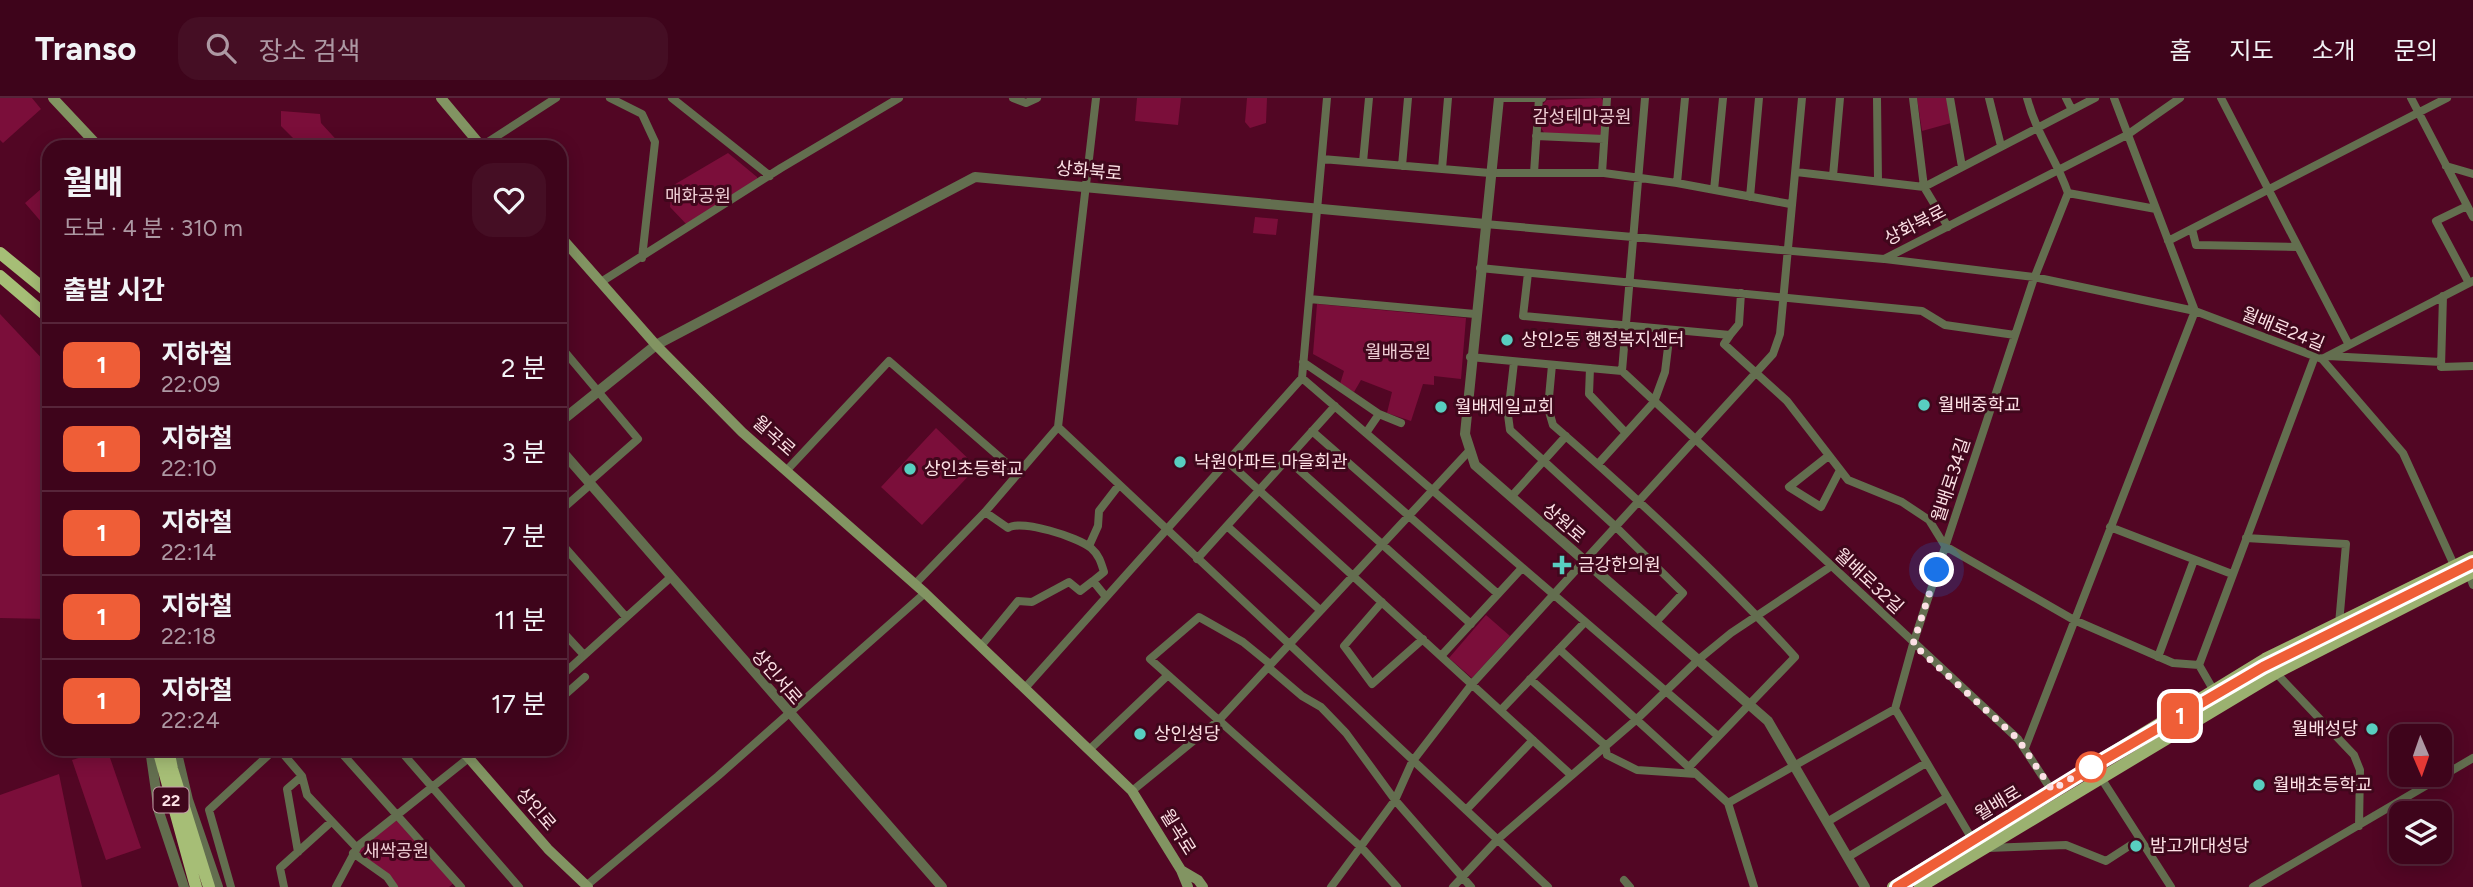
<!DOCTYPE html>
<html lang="ko">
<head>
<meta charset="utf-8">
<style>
	:root { --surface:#3e041b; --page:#450e24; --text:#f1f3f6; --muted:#ad98a3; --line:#57253a }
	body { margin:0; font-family:Figtree,"Noto Sans KR",sans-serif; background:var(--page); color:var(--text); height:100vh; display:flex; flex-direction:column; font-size:26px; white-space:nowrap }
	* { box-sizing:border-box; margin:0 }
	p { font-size:23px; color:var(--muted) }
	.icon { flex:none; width:38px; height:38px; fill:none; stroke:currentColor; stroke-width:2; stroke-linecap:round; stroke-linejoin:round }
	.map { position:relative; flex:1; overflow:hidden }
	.panel { position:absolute; left:42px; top:42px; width:525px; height:616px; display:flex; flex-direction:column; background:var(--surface); border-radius:21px; box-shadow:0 4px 18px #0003,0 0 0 2px var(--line) }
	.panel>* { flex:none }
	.badge { padding:0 14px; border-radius:10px; font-size:24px; line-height:46px }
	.needle { width:46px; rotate:178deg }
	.tools { position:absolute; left:2389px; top:626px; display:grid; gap:14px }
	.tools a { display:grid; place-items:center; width:63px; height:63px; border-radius:14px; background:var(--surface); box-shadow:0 4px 18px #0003,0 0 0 2px var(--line); font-size:35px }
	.you { position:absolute; width:35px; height:35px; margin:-18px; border:5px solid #fff; border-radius:50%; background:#1a73e8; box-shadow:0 0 0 10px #1a73e833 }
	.map>.badge { position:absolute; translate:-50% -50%; box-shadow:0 0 0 4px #fff }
	h2 { padding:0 21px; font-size:26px; line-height:63px }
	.round { display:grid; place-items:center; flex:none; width:74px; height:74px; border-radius:21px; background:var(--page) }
	.headline { display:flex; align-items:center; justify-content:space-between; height:119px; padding:0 21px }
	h1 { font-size:33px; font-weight:700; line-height:52px }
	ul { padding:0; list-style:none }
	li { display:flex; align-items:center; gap:21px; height:84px; padding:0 21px; border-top:2px solid var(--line) }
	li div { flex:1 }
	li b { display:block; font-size:26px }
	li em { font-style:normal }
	li .badge { min-width:77px; font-weight:700; text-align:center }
	header { display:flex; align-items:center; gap:42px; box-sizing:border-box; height:98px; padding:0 35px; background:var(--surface); border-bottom:2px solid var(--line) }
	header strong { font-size:33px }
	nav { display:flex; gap:38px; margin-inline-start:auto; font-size:24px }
	.search { width:490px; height:63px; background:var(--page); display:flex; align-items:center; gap:18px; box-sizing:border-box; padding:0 24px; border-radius:21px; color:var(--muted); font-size:26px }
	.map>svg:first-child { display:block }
	.green { fill:#7b0e3a }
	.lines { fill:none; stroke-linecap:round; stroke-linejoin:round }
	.minor { stroke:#636e4f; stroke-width:8 }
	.tertiary { stroke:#636e4f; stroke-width:10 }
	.secondary { stroke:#829462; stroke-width:10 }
	.primary { stroke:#9bb170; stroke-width:12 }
	.trunk { stroke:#a6be76; stroke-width:12 }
	.line-casing { stroke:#fff; stroke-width:16 }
	.line { stroke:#ef5e37; stroke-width:10 }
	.walk { stroke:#fce0e5; stroke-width:7; stroke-dasharray:0 12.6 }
	.poi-dot { fill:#58cec0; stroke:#40071c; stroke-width:2.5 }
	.stop-dot { fill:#fff; stroke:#ef5e37; stroke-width:3.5 }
	.labels { text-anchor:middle; stroke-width:6; stroke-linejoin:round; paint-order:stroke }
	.shield { fill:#40071c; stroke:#c49fa9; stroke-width:2 }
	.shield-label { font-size:16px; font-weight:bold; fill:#fce0e5 }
	.park-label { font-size:18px; fill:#eccbd2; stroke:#40071c }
	.street-label { font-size:18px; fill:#fce0e5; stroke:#40071c }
	.poi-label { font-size:18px; fill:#fce0e5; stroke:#40071c; text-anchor:start }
</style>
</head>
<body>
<header>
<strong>Transo</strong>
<div class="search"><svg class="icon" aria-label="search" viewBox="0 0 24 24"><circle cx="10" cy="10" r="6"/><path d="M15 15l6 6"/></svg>장소 검색</div>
<nav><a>홈</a><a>지도</a><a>소개</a><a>문의</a></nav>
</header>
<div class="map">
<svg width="2473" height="789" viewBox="0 0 2473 789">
	<rect width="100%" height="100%" fill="#520624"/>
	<path class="green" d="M0,0H32L41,11L3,45L0,42Z
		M1137,0H1181L1178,27L1135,23Z
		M1247,0H1267L1266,25L1250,30L1245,24Z
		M1601,0L1604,3L1603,36L1599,39L1545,36L1541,30L1543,6L1547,2Z
		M1917,0H1947L1951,25L1922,33Z
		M281,13L320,16L321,25L343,49H302L281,28Z
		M728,55L757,79L758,86L689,129L670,109L672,88Z
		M49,84V133L25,105Z
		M1255,119L1278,121L1276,137L1253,135Z
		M1317,206L1466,220L1461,281L1434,278V287L1423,286L1411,323L1387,315L1392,294L1361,282L1354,294L1340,286L1344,273L1313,256Z
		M0,216L49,268V521L0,520Z
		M936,330L977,369L922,427L881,389Z
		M1486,517L1510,538L1472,580L1449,560Z
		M107,651L141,750L106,762L72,662Z
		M59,676L82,789H0V697Z
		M398,715L456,783L449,789H394L353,755Z"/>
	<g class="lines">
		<path class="minor" d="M610,0L642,16L655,44L642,160
			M672,0L770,78
			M1013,0L1026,5L1037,0
			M1501,0H1542
			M1877,0L1878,83
			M1913,0L1924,89L1948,129
			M1950,0L1962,69
			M1989,0L2001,48
			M2027,0C2037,38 2056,60 2068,95
			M2066,0L2072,12
			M2221,0L2349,247
			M2411,0L2473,119
			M1536,38L1604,41
			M480,49L556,0
			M1322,61L1490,75H1604L1677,85L1790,106
			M1363,64L1369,0
			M1402,68L1408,0
			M2446,68L2473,76
			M1442,71L1448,0
			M1796,74L1924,89L2095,0
			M1534,75L1539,0
			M1602,75L1607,0
			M1833,78L1840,0
			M1677,85L1685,0
			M1714,92L1723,0
			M2068,95L2156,111
			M1750,99L1759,0
			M2467,108L2436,123L2469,185
			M1485,126L1884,161L2127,37L2180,0
			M2192,131L2196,147L2297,149
			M2168,143L2447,0
			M1885,161L2034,179L2195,213L2322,261L2403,355L2454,467
			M1480,170L1922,213L1945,227L2015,237
			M1528,175L1523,218L1730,237L1739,226L1741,195
			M601,184L781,70L899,0
			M2443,198L2441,269L2473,268
			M1309,201L1475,216
			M1730,237L1724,246L1787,303L1848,382L1902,404L1929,422L1945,448L2074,522L2173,565L2199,567
			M560,248L638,341L589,384
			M2328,258L2441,264
			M1470,259L1622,273L2018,641L2052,693
			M2322,261L2473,183
			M1303,264L1379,316L1401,325
			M1514,264L1508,317L1510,332L1615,428L1683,495L1655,525
			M1552,267L1548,310L1553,327C1637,400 1720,476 1795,559L1689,669
			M1590,270L1589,296L1625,334
			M1622,273L1645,0
			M1302,280L1718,638
			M1058,329L1548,789
			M1312,333L1498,496
			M1366,335L1379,316
			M1827,359L1789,389L1821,409L1839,374
			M1287,361L1471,526
			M1227,363L1570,676
			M1598,366L1654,304L1665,274L1670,233
			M786,373L889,263L1019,376
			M1511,399L1566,338
			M560,413L591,386
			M985,414L1008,430C1021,421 1078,439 1091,450C1099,457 1101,464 1104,474L1093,483L1106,499
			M1227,428L1320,512
			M2110,429L2232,476
			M2246,440L2346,446L2339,526
			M560,444L626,519
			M1089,448L1098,428L1099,413L1119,387
			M1197,461L1335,308
			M2469,476L2473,487
			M915,486L985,414L1058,329L1096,0
			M1382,504L1344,548L1372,586L1423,541
			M560,531L584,557
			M981,548L1018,503L1032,504L1069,484L1080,493L1093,483
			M1559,551L1728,705L1754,789
			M1441,558L1522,470
			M2158,559L2194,462
			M1270,566L1243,544L1199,519L1150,561L1361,749L1397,789
			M2199,567L2315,258
			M2199,567L2214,593
			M1268,569L1302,598L1321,609L1346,635L1395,702L1471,789
			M2276,575L2354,657L2360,672L2359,728
			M560,579L671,479
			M1530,581L1605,647L1607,657L1637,672L1696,676
			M1025,590L1302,280L1327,0
			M560,601L585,579
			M1501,612L1585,524
			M2025,650L2195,213L2114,0
			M279,651L302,678L307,697L357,750
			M338,651L461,789
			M399,651L519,789
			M1089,652L1168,577
			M2101,680L2171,789
			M1132,693L1219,622L1469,353
			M1728,705L1895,611
			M1466,712L1533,642
			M1827,724L1926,665
			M1972,741L1895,611L1913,546L2033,183L2068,95
			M1988,750L2066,747L2106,763L2140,741
			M298,754L287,691L302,678
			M353,755L387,779L394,789
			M1848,759L1946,700
			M1624,782L1630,789
			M587,787L718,678L925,495
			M231,789L209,712L275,651
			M284,789L280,770L331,724
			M336,789L358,748L480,651
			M1331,789L1395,702L1412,664L1472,586L1773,256L1780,236L1802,0
			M1453,789L1498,741L1637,621L1698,562L1731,535L1830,469
			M2253,789L2473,660"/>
		<path class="tertiary" d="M1499,0L1465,336L1475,367L1768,623L1865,789
			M560,324L656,247L975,79L1485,126
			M560,351L942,789
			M150,651L159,714L184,789
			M176,651L188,702L218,789"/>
		<path class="secondary" d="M53,0L99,49
			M441,0L482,49
			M560,138L656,247L742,334L925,495L1132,693L1181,772L1188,789
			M461,651L548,751L588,789
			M1181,772L1198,782L1203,789"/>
		<path class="primary" d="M1893,789L2265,561L2473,459
			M1920,789L2276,575L2473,474"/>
		<path class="trunk" d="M0,155L49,195
			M0,178L49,220
			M158,651L196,789
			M168,651L172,671L209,789"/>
	</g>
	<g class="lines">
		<g class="line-casing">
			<path id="line" d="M1897,789L2093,668L2263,569L2473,465"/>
		</g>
		<use href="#line" class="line"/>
		<path class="walk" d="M1937,472L1913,546L2018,641L2052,692L2098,664L2091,669"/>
	</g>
	<g class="poi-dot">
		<circle cx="1507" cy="242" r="7"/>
		<circle cx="1924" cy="307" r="7"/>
		<circle cx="1441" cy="309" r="7"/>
		<circle cx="1180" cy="364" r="7"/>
		<circle cx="910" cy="371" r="7"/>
		<path d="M1558.5 456.5h7v7h7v7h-7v7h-7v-7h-7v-7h7z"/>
		<circle cx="2372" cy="631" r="7"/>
		<circle cx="1140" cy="636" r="7"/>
		<circle cx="2259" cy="687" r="7"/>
		<circle cx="2136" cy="748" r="7"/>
	</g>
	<circle class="stop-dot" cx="2091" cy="669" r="14"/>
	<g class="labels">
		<rect class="shield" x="153.5" y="689.5" width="35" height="25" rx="5"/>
		<g class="shield-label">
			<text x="171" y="708">22</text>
		</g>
		<g class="park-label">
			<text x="1582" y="25">감성테마공원</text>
			<text x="698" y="104">매화공원</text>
			<text x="1398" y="260">월배공원</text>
			<text x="396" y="759">새싹공원</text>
		</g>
		<g class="street-label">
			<text transform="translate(1089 73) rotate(5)" y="6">상화북로</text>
			<text transform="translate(1915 127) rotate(-27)" y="6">상화북로</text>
			<text transform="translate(2283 231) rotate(22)" y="6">월배로24길</text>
			<text transform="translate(774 338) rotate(42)" y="6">월곡로</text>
			<text transform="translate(1951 382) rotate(-72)" y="6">월배로34길</text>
			<text transform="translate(1564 425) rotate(41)" y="6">상원로</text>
			<text transform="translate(1869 483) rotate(43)" y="6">월배로32길</text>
			<text transform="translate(777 579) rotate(49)" y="6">상인서로</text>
			<text transform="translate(1998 705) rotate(-31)" y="6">월배로</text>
			<text transform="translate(536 711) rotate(49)" y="6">상인로</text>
			<text transform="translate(1178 734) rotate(58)" y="6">월곡로</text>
		</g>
		<g class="poi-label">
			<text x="1521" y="248">상인2동 행정복지센터</text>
			<text x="1938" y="313">월배중학교</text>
			<text x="1455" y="315">월배제일교회</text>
			<text x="1194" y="370">낙원아파트 마을회관</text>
			<text x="924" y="377">상인초등학교</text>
			<text x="1578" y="473">금강한의원</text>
			<text x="2358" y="637" text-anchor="end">월배성당</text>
			<text x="1154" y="642">상인성당</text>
			<text x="2273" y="693">월배초등학교</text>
			<text x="2150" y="754">밤고개대성당</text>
		</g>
	</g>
</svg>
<div class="tools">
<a><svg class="needle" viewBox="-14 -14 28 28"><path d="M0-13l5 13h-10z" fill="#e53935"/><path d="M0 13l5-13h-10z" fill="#ad98a3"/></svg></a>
<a><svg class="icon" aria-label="layers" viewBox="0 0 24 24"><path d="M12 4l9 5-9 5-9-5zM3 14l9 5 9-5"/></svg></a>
</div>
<div class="you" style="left:1937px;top:472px"></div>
<b class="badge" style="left:2180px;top:618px;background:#ef5e37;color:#fff">1</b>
<section class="panel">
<div class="headline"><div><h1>월배</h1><p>도보 · 4 분 · 310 m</p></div><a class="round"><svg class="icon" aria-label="heart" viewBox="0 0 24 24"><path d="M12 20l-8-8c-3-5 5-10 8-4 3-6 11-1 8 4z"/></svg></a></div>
<h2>출발 시간</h2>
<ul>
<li><span class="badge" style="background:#ef5e37;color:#fff">1</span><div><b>지하철</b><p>22:09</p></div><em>2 분</em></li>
<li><span class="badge" style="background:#ef5e37;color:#fff">1</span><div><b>지하철</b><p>22:10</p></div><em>3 분</em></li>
<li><span class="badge" style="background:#ef5e37;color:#fff">1</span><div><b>지하철</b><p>22:14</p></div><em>7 분</em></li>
<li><span class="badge" style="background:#ef5e37;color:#fff">1</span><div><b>지하철</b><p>22:18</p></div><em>11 분</em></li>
<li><span class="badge" style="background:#ef5e37;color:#fff">1</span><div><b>지하철</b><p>22:24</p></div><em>17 분</em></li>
</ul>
</section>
</div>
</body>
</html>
